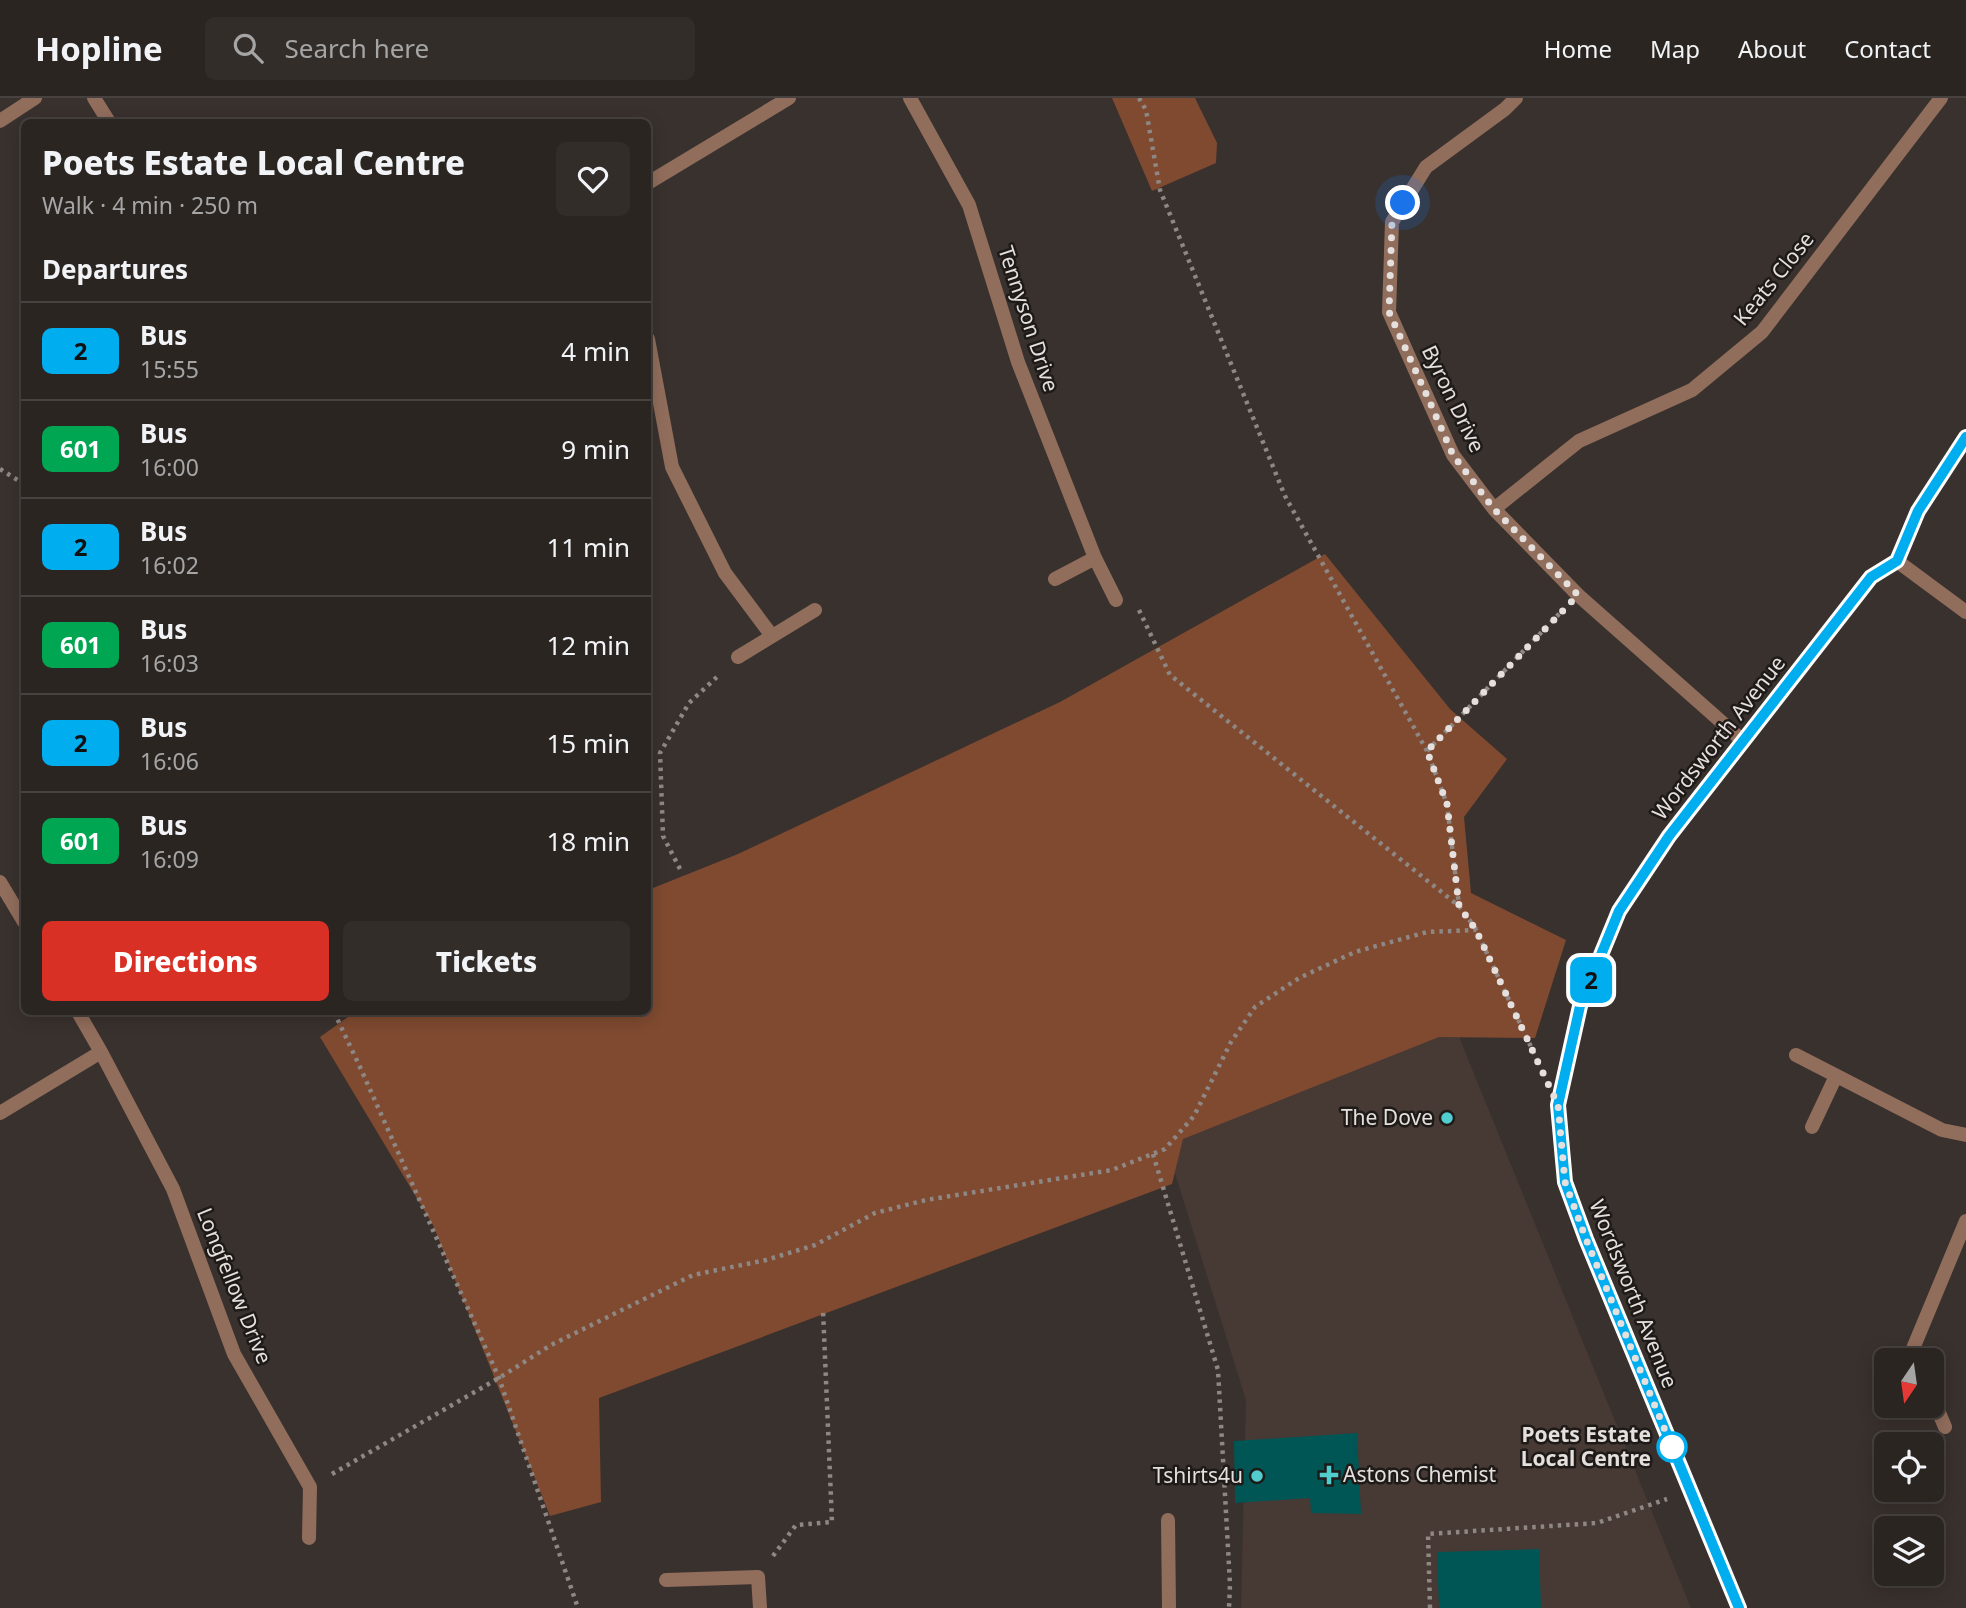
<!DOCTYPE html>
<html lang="en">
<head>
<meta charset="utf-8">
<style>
	:root { --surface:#2b2522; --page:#332d2a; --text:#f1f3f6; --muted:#a6a5a5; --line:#474240; --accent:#d93025 }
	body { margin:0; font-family:"Noto Sans",sans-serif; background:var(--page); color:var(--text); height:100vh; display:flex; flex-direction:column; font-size:26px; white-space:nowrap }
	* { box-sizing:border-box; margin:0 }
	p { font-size:23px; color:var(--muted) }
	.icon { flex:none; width:38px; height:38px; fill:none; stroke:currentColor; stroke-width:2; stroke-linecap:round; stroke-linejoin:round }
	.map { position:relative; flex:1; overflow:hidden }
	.side { position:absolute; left:21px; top:21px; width:630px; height:896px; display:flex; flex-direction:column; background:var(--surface); border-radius:10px; box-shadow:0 4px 18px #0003,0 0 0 2px var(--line) }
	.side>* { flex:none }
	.badge { padding:0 14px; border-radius:10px; font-size:24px; line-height:46px }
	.needle { width:46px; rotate:193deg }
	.tools { position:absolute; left:1874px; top:1250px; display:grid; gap:14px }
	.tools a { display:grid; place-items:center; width:70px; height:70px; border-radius:10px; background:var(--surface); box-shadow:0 4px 18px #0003,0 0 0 2px var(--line); font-size:35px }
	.you { position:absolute; width:35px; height:35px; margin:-18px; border:5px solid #fff; border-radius:50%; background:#1a73e8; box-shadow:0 0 0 10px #1a73e833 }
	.map>.badge { position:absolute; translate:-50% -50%; box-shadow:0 0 0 4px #fff }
	h2 { padding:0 21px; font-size:26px; line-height:63px }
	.round { display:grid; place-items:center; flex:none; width:74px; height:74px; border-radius:10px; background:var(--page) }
	.head { display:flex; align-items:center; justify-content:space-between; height:119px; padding:0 21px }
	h1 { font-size:33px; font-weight:800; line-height:52px }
	.primary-button { display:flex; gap:14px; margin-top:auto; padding:14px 21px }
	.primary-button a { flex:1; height:80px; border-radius:10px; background:var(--accent); color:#fff; font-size:28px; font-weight:800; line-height:80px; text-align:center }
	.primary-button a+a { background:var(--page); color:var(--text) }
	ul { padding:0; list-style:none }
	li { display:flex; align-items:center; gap:21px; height:98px; padding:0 21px; border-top:2px solid var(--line) }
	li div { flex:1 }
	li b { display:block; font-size:26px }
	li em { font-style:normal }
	li .badge { min-width:77px; font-weight:700; text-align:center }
	header { display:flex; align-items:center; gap:42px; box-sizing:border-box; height:98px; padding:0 35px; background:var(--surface); border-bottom:2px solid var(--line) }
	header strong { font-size:33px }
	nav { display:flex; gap:38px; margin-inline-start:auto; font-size:24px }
	.search { width:490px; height:63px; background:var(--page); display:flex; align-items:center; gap:18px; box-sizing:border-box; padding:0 24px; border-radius:10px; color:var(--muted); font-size:26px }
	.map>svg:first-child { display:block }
	.built { fill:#473933 }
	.green { fill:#7f4a30 }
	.building { fill:#055 }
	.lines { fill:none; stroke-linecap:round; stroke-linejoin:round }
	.path { stroke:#8e8784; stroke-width:4.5; stroke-dasharray:3.5 5; stroke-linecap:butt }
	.lane { stroke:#916d5c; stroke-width:14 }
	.street { stroke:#916d5c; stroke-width:14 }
	.line-casing { stroke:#fff; stroke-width:16 }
	.line { stroke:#00adef; stroke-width:10 }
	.walk { stroke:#e5e0dd; stroke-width:7; stroke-dasharray:0 12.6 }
	.poi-dot { fill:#52cdcd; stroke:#1e1a18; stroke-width:2.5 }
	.stop-dot { fill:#fff; stroke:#00adef; stroke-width:3.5 }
	.labels { text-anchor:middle; stroke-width:5; stroke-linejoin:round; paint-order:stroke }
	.street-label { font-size:21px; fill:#e5e0dd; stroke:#1e1a18 }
	.poi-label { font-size:21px; fill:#e5e0dd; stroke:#1e1a18; text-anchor:end }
	.stop-label { font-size:21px; font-weight:bold; fill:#e5e0dd; stroke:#1e1a18; text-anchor:end }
</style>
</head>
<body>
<header>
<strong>Hopline</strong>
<div class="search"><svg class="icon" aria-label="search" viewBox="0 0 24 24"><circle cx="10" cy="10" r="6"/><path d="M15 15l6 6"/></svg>Search here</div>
<nav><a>Home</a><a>Map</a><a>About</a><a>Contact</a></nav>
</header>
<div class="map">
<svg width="1966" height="1510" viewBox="0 0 1966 1510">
	<rect width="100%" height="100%" fill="#39312d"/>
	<path class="built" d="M1451,919L1691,1510H1241L1246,1302L1166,1047Z"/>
	<path class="green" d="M1112,0H1195L1217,45L1216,65L1152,93Z
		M1325,456L1450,611L1507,661L1464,719L1471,795L1566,842L1535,940L1439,939L1183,1041L1172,1086L599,1300L601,1404L550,1418L433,1127L320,939L355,914H648V792L738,756L1060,604Z"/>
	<path class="building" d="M1357,1335L1361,1416L1311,1415L1310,1400L1235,1405L1234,1343Z
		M1539,1451L1541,1510H1439L1437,1454Z"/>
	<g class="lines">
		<path class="path" d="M1139,0L1146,12L1160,92L1285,398L1427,653L1447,706L1459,808
			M0,371L24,386
			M1139,512L1170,577L1459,808L1476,831
			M1427,653L1560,515
			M680,771L663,738L660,655L689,605L719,577
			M334,914L360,969L499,1280L578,1510
			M1153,1056L1218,1272L1230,1486L1229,1510
			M332,1376L499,1280L551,1247L693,1177L766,1162L815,1147L875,1115L926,1102L1112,1072L1165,1051L1194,1018L1231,944L1255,909L1299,880L1355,854L1427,834L1476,832L1540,968
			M773,1458L796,1427L832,1424L823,1212
			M1430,1510L1428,1436L1597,1425L1667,1401"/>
		<path class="lane" d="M1916,1262L1912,1253L1966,1123
			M1932,1298L1945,1329
			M1168,1422L1169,1510
			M666,1482L758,1479L760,1510"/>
		<path class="street" d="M94,0L109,24
			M910,0L969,107L1018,264L1095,460L1116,502
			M1516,0L1505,11L1426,69L1392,124L1389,214L1453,357L1494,411L1578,497L1743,643
			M0,23L35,0
			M648,85L789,0
			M648,241L672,369L725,475L772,538
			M1494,411L1579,343L1692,292L1762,234L1941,0
			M1897,463L1966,514
			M1055,481L1095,460
			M738,559L815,512
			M0,784L24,824
			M78,914L101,954L173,1091L234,1256L310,1389L309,1440
			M1796,957L1942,1032L1966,1037
			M0,1015L101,954
			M1812,1029L1836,978
			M1739,1510L1586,1141L1565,1084L1558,1007L1580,908L1619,813L1669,738L1871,479L1897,463L1918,413L1966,339"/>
	</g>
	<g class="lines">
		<g class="line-casing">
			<path id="line" d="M1739,1510L1586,1141L1565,1084L1558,1007L1580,908L1619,813L1669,738L1871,479L1897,463L1918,413L1966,339"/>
		</g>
		<use href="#line" class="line"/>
		<path class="walk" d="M1403,105L1392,124L1389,214L1432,309L1453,357L1494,411L1578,497L1427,653L1447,706L1459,808L1476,832L1558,1007L1565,1084L1586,1141L1672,1349"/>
	</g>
	<g class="poi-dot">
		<circle cx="1447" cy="1020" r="7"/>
		<path d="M1325.5 1366.5h7v7h7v7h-7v7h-7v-7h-7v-7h7z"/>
		<circle cx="1257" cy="1378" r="7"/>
	</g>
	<circle class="stop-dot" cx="1672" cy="1349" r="14"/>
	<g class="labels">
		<g class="street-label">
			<text transform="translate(1774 181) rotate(-51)" y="7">Keats Close</text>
			<text transform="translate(1028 221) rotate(72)" y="7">Tennyson Drive</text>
			<text transform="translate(1453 301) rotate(64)" y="7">Byron Drive</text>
			<text transform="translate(1719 640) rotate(-52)" y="7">Wordsworth Avenue</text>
			<text transform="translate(234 1188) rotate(68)" y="7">Longfellow Drive</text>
			<text transform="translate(1633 1196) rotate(68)" y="7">Wordsworth Avenue</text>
		</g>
		<g class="poi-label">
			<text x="1433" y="1027">The Dove</text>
			<text x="1343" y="1384" text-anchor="start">Astons Chemist</text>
			<text x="1243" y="1385">Tshirts4u</text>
		</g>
		<g class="stop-label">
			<text x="1651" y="1344">Poets Estate<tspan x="1651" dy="24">Local Centre</tspan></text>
		</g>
	</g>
</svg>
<div class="tools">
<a><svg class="needle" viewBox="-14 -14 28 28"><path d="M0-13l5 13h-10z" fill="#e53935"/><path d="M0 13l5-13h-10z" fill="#a6a5a5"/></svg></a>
<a><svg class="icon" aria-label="locate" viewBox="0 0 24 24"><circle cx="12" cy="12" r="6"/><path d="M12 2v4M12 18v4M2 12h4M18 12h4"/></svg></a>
<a><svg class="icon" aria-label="layers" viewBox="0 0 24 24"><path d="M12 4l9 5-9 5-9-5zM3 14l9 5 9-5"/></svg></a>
</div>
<div class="you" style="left:1403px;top:105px"></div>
<b class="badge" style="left:1591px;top:882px;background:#00adef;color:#111">2</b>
<section class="side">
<div class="head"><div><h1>Poets Estate Local Centre</h1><p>Walk · 4 min · 250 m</p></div><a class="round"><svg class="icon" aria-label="heart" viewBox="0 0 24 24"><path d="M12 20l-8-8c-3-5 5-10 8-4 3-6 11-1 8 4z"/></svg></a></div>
<h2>Departures</h2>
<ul>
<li><span class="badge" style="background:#00adef;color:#111">2</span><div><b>Bus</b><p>15:55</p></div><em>4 min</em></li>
<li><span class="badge" style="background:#00a651;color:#fff">601</span><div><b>Bus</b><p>16:00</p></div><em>9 min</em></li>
<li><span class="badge" style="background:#00adef;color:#111">2</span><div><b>Bus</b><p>16:02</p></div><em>11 min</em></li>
<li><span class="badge" style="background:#00a651;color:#fff">601</span><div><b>Bus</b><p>16:03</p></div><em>12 min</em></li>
<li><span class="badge" style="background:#00adef;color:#111">2</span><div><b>Bus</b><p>16:06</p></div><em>15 min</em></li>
<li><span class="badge" style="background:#00a651;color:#fff">601</span><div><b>Bus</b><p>16:09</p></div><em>18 min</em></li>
</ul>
<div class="primary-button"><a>Directions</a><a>Tickets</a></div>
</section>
</div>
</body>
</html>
